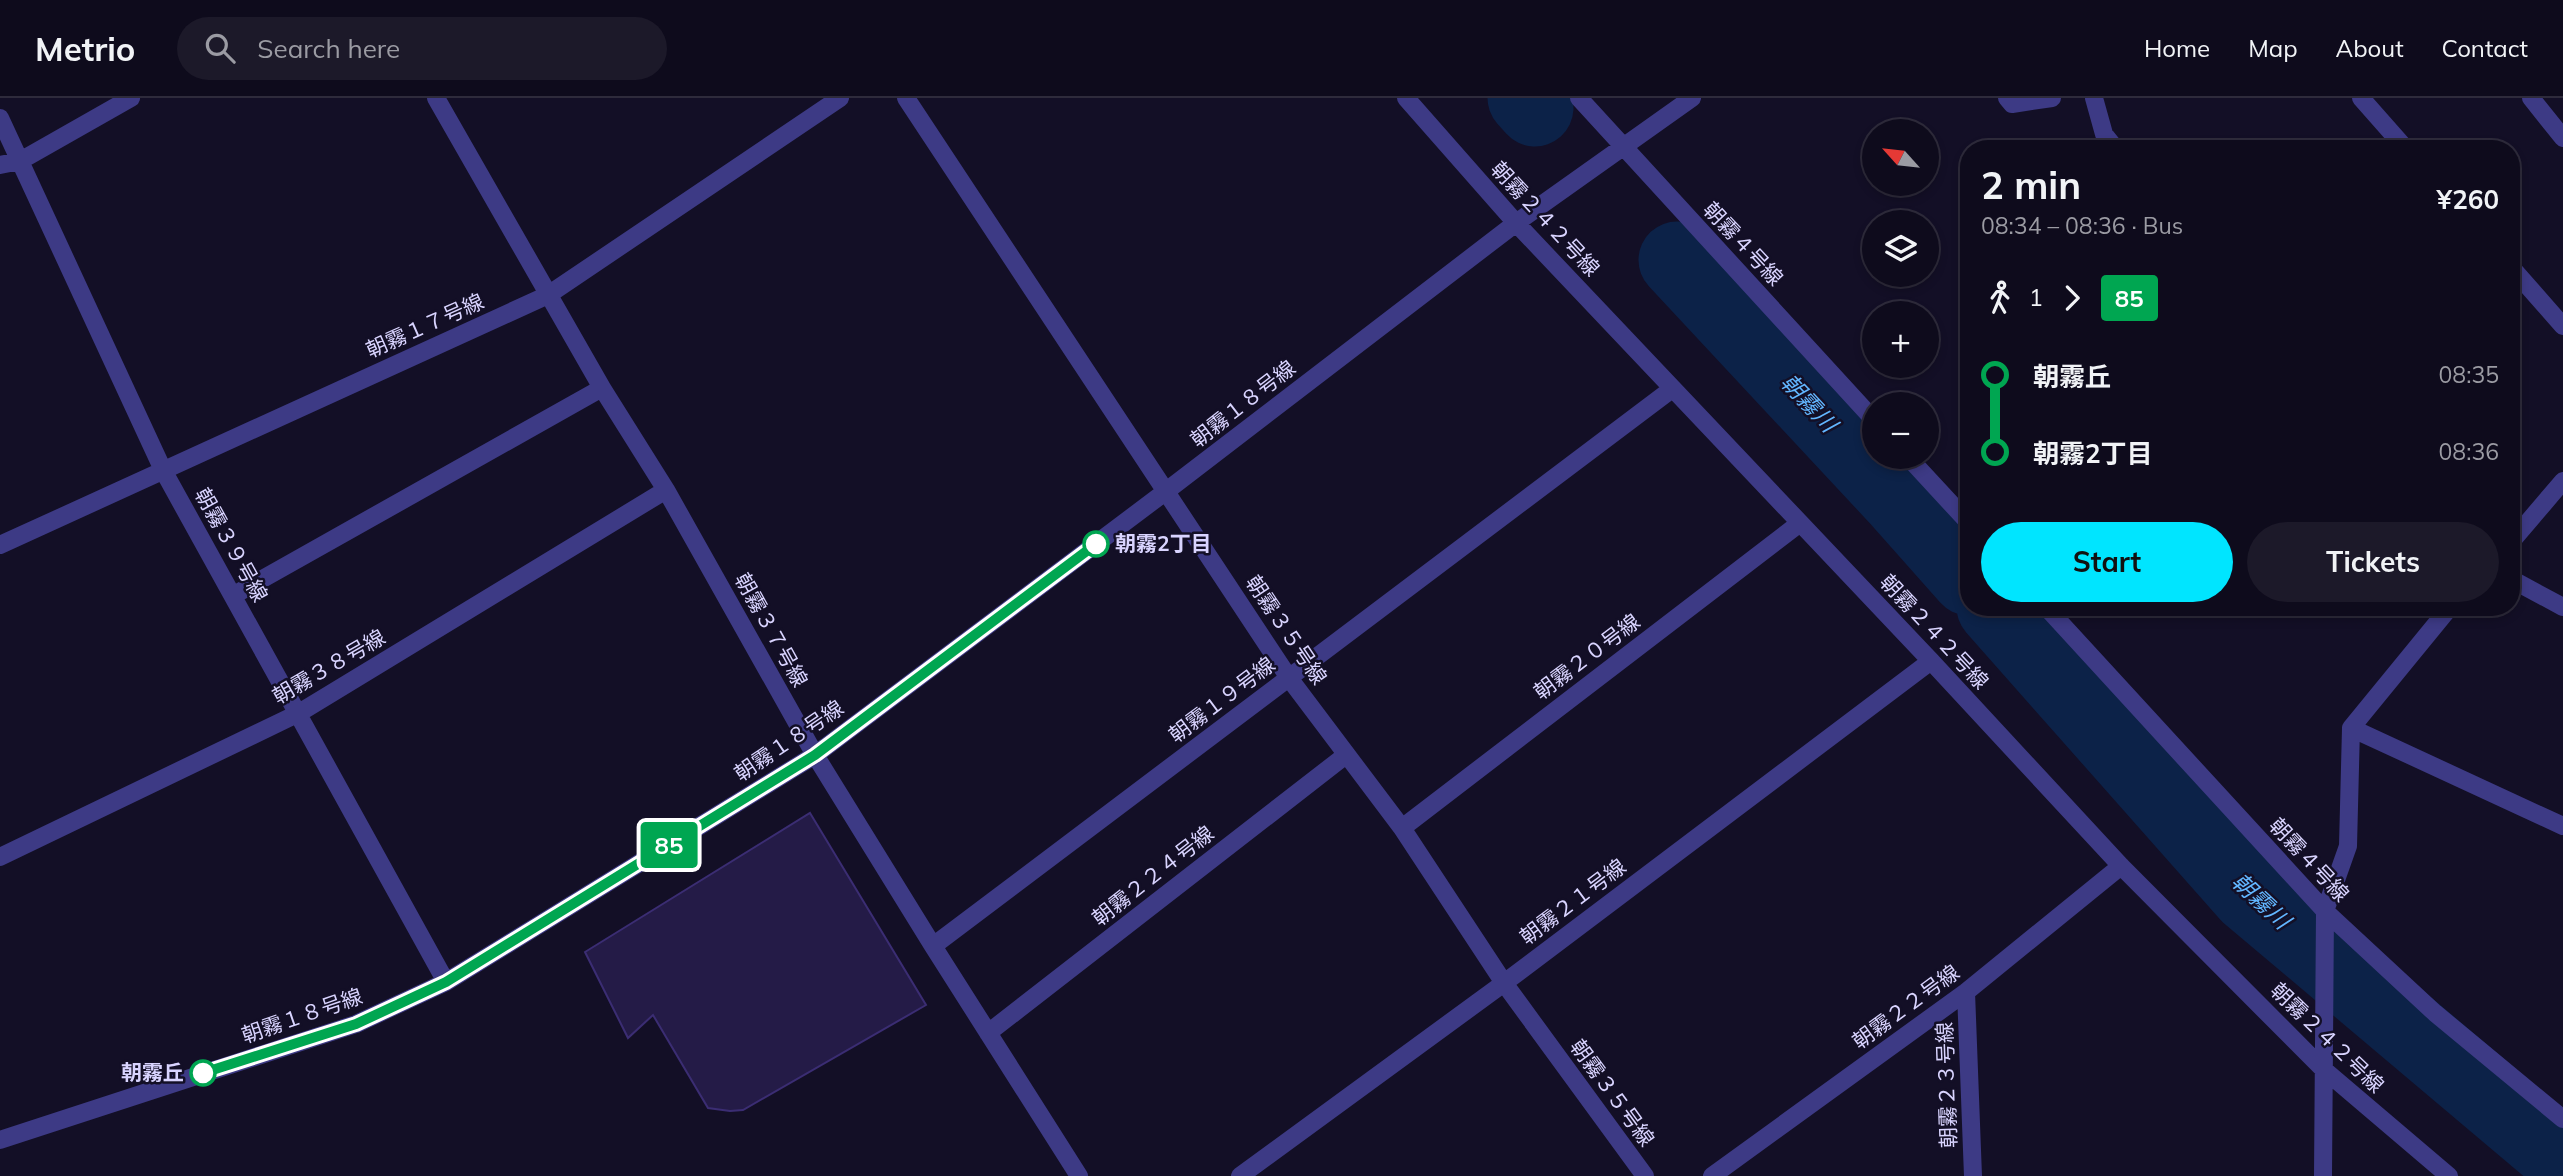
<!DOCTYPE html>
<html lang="en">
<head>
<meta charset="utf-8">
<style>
	:root { --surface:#0e0b1c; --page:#1c1929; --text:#f1f3f6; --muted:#9b9ba3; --line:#2e2b3b; --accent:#00e5ff }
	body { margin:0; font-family:Mulish,"Noto Sans JP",sans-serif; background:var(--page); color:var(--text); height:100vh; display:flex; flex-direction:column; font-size:26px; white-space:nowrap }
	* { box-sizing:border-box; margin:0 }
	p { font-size:23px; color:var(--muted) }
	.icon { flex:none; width:38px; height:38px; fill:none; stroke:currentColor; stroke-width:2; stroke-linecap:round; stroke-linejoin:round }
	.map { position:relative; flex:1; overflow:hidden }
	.panel { position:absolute; left:1960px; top:42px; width:560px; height:476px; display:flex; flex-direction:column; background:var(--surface); border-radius:28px; box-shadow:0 4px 10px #0003,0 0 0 2px var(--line) }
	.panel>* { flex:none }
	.badge { padding:0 14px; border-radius:5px; font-size:24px; line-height:46px }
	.needle { width:46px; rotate:297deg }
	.buttons { position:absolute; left:1862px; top:21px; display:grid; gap:14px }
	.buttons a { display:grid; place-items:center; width:77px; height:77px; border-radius:50%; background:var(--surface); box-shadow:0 4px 10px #0003,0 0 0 2px var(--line); font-size:35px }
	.map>.badge { position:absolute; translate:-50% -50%; box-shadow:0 0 0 4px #fff }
	.legs { display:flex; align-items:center; gap:10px; height:77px; padding:0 21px; font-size:23px }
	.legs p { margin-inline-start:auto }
	.headline { display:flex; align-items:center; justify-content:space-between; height:119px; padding:0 21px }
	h1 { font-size:38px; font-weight:700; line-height:52px }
	.button { display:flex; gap:14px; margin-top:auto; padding:14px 21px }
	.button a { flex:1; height:80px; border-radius:42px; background:var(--accent); color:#111; font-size:28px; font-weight:700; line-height:80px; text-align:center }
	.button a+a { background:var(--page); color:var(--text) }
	ul { padding:0 21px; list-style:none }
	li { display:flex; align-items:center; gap:24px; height:77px; font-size:26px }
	li i { display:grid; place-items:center; width:10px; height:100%; margin:0 9px; background:currentColor }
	li i::after { content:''; width:18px; height:18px; margin:-9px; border:5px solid; border-radius:50%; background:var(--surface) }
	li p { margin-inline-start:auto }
	li:first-child i { background:linear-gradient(#0000 50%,currentColor 0) }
	li:last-child i { background:linear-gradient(currentColor 50%,#0000 0) }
	header { display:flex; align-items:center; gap:42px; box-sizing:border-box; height:98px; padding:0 35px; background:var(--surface); border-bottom:2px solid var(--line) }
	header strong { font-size:33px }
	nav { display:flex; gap:38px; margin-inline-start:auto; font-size:24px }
	.search { width:490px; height:63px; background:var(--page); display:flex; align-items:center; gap:18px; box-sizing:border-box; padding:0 24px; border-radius:38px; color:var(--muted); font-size:26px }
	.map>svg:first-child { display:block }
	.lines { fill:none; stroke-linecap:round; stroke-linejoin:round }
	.river { stroke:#0c2248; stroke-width:77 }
	.building { fill:#241b47; stroke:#3b2d73; stroke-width:2 }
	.minor { stroke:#3d3a85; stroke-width:18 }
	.line-1-casing { stroke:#fff; stroke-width:16 }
	.line-1 { stroke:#00a651; stroke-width:10 }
	.stop-1-dot { fill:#fff; stroke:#00a651; stroke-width:3.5 }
	.labels { text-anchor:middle; stroke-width:5; stroke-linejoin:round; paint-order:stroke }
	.street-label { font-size:21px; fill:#d9d4ff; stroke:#130f26 }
	.stop-label { font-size:21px; font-weight:bold; fill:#d9d4ff; stroke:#130f26; text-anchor:start }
	.water-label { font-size:23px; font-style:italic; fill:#62b6ff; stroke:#130f26 }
</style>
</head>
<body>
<header>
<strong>Metrio</strong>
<div class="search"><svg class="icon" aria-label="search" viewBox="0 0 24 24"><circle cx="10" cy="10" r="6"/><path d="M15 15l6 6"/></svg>Search here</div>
<nav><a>Home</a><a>Map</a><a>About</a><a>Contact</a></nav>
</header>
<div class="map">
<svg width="2563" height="1078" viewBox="0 0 2563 1078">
	<rect width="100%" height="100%" fill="#130f26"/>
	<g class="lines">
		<path class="river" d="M1526,0L1535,10
			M1677,162L1898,399L1969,479
			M1995,509L2249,796L2563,1061"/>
	</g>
	<path class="building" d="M810,715L926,907L743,1012L730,1013L708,1010L653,917L628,940L585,854Z"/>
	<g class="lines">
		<path class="minor" d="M436,0L602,290L666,392L815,657L933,848L1079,1078
			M906,0L1289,580L1402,730L1504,885L1645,1078
			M1406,0L1516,125L1931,563L2121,768L2322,970L2449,1078
			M1579,0L1874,322
			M2007,0L2012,6L2052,0
			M2094,0L2104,36L2116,51
			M2361,0L2406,51
			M2531,0L2563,40
			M0,20L163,372L446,884
			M0,67L20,63L131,0
			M2511,169L2563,228
			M1908,359L1969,425
			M2511,444L2563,383
			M0,447L548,197L840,0
			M2511,481L2563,509
			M234,497L602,290
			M2046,509L2325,813L2435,915L2563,1021
			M2351,630L2563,728
			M2351,630L2450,509
			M1402,730L1800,425
			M0,759L299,615L666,392
			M933,848L1672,291
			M1966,894L1973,1078
			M988,935L1346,657
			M0,1042L356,926L446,884L815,657L1165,394L1516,125L1692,0
			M1240,1078L1504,885L1931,563
			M1712,1078L1966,894L2121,768
			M2323,1078L2325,813L2348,748L2351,630"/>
	</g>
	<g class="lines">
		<g class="line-1-casing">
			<path id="line-1" d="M203,975L356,926L446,884L815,657L1096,446"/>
		</g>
		<use href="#line-1" class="line-1"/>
	</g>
	<g class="stop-1-dot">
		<circle cx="1096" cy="446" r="12"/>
		<circle cx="203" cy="975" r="12"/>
	</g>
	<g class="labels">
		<g class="street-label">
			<text transform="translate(1545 121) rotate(47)" y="7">朝霧２４２号線</text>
			<text transform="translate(1743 146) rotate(47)" y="7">朝霧４号線</text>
			<text transform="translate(425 228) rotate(-24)" y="7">朝霧１７号線</text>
			<text transform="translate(1243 306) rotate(-38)" y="7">朝霧１８号線</text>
			<text transform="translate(231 447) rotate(61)" y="7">朝霧３９号線</text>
			<text transform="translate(771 532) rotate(61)" y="7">朝霧３７号線</text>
			<text transform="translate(1286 532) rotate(56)" y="7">朝霧３５号線</text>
			<text transform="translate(1934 534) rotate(47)" y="7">朝霧２４２号線</text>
			<text transform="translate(1587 559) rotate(-37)" y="7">朝霧２０号線</text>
			<text transform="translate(329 569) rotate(-30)" y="7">朝霧３８号線</text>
			<text transform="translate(1222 602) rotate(-37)" y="7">朝霧１９号線</text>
			<text transform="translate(789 643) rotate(-34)" y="7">朝霧１８号線</text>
			<text transform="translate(2309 762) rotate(47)" y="7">朝霧４号線</text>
			<text transform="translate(1153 778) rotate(-38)" y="7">朝霧２２４号線</text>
			<text transform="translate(1573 804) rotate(-37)" y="7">朝霧２１号線</text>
			<text transform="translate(1906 909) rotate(-36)" y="7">朝霧２２号線</text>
			<text transform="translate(302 918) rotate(-19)" y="7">朝霧１８号線</text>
			<text transform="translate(2327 940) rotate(44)" y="7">朝霧２４２号線</text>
			<text transform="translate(1947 987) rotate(-92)" y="7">朝霧２３号線</text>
			<text transform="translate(1612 995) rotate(54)" y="7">朝霧３５号線</text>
		</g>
		<g class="stop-label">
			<text x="1115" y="453">朝霧2丁目</text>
			<text x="184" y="982" text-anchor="end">朝霧丘</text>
		</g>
		<g class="water-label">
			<text transform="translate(1809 305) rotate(47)" y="8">朝霧川</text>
			<text transform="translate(2261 803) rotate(43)" y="8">朝霧川</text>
		</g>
	</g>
</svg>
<div class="buttons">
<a><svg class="needle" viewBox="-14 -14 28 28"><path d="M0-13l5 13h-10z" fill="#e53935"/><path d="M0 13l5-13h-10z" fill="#9b9ba3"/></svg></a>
<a><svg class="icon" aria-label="layers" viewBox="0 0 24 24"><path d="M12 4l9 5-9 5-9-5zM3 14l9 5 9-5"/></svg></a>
<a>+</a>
<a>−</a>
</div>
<b class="badge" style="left:669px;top:747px;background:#00a651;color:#fff">85</b>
<section class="panel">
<div class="headline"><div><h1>2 min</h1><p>08:34 – 08:36 · Bus</p></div><b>¥260</b></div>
<div class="legs"><svg class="icon" aria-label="walk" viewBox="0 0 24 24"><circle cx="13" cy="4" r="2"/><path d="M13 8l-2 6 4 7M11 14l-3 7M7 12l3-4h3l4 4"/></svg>1<svg class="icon" aria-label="forward" viewBox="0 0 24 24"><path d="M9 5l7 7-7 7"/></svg><b class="badge" style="background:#00a651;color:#fff">85</b></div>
<ul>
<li><i style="color:#00a651"></i><b>朝霧丘</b><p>08:35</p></li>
<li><i style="color:#00a651"></i><b>朝霧2丁目</b><p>08:36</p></li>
</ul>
<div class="button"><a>Start</a><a>Tickets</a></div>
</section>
</div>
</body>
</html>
